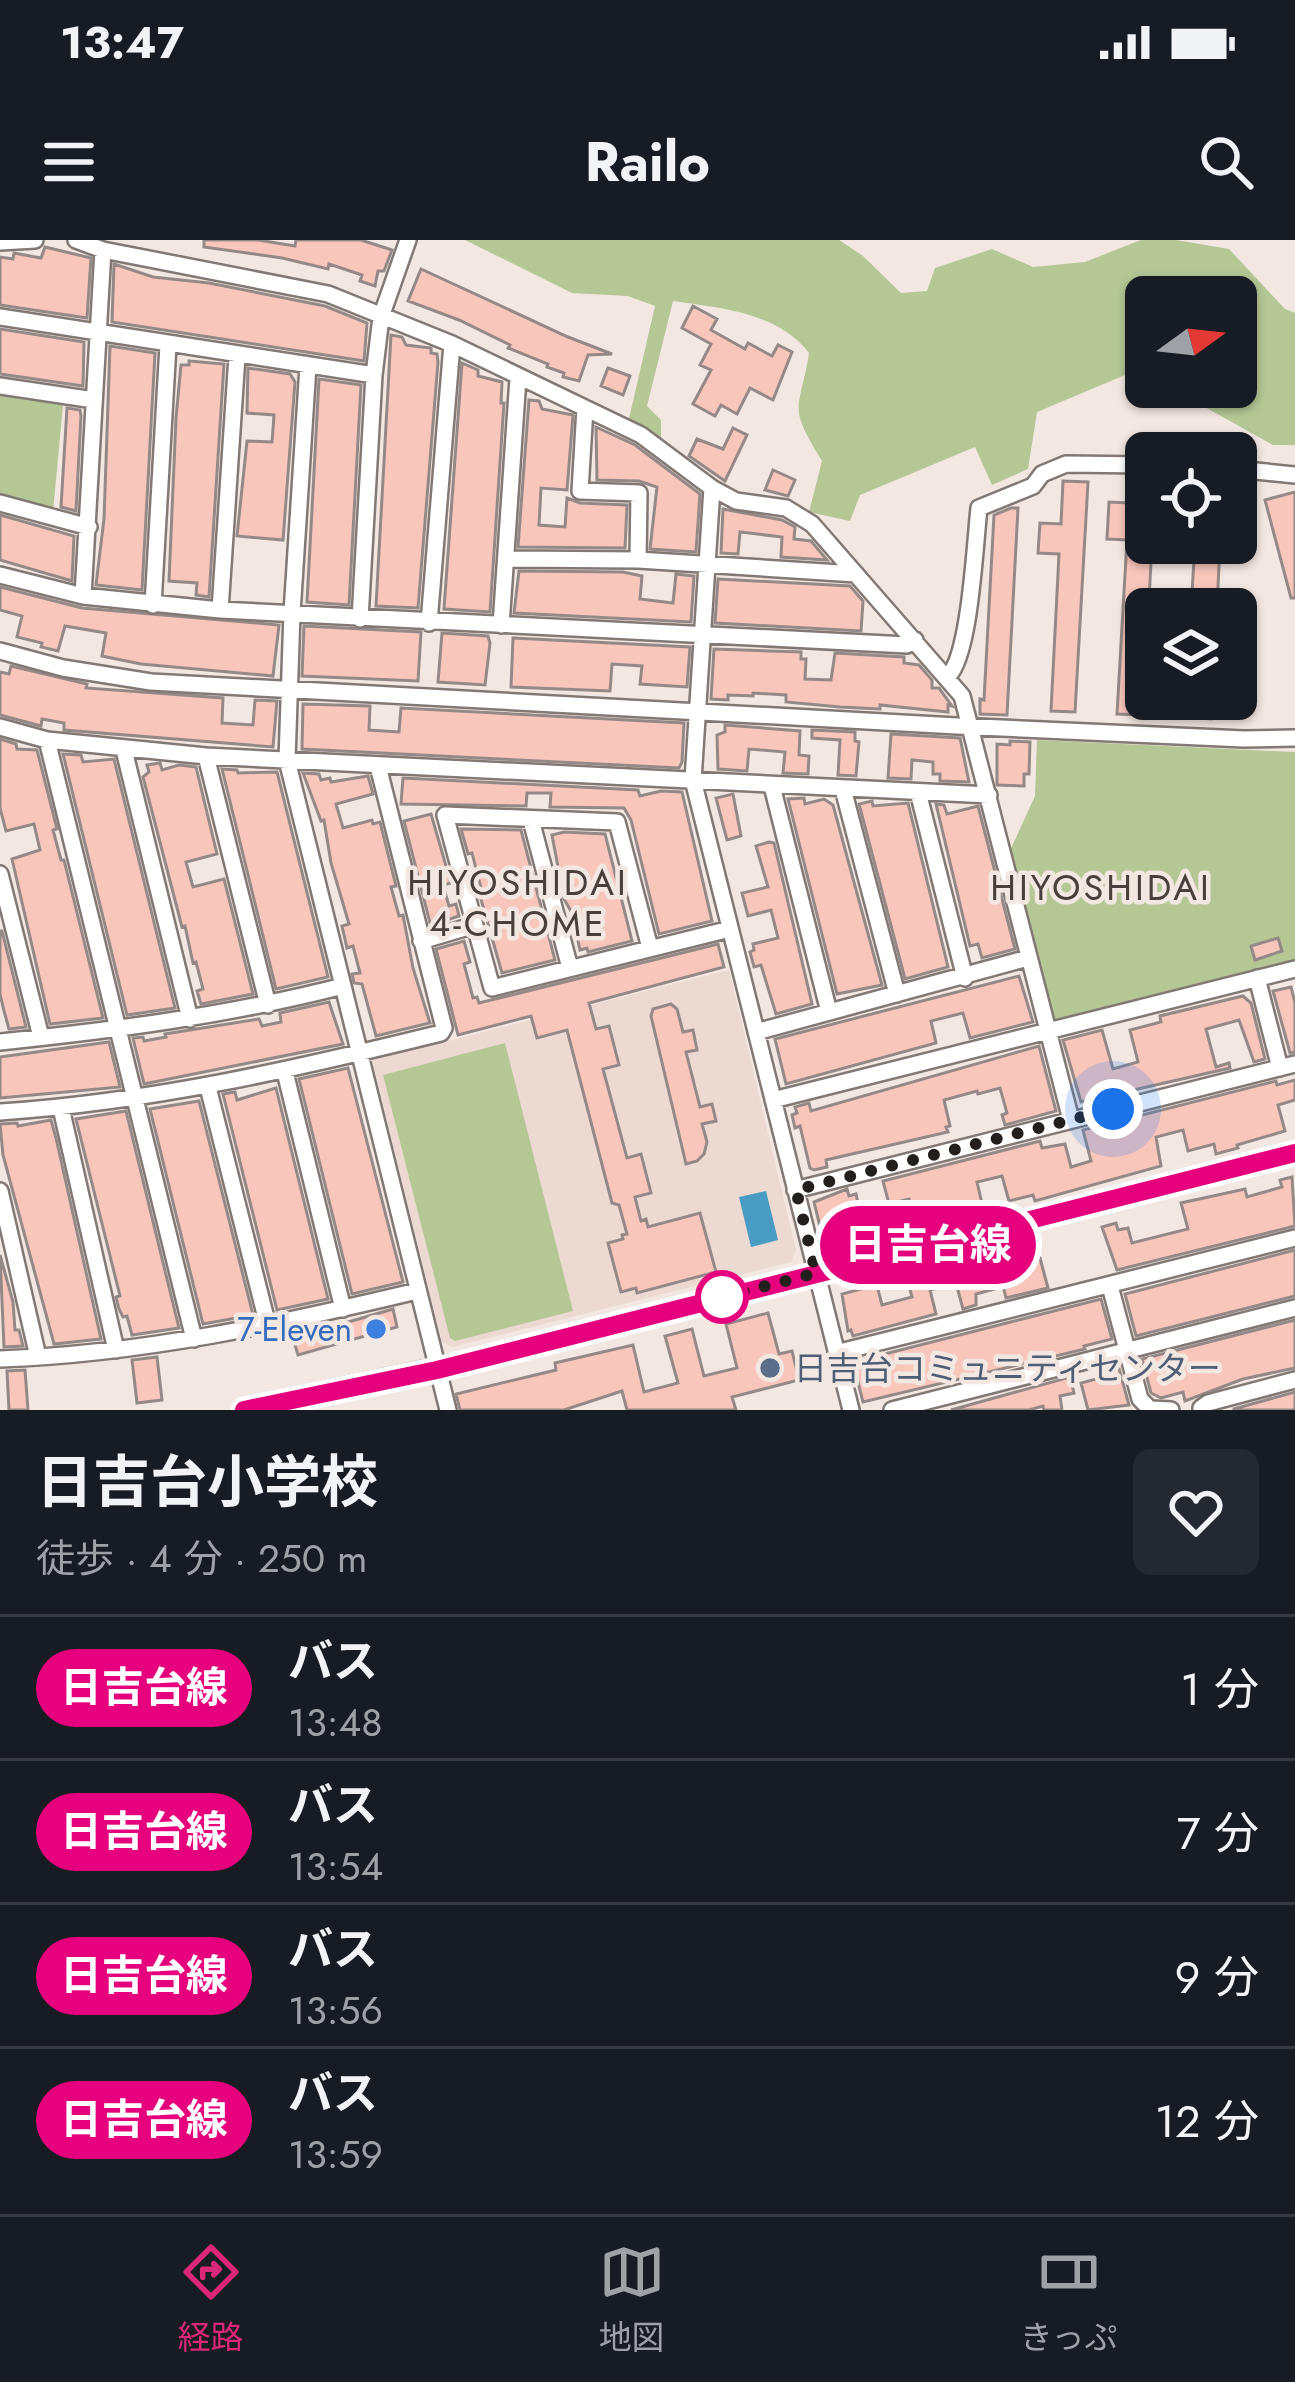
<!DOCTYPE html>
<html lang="ja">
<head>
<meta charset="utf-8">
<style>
	:root { --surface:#171b24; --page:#242831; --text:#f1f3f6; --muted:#9ea1a6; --line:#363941; --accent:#db2777 }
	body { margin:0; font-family:Jost,"Noto Sans JP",sans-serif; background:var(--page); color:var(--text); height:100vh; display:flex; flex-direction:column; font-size:45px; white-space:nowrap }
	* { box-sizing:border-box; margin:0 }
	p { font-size:39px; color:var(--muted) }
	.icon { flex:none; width:66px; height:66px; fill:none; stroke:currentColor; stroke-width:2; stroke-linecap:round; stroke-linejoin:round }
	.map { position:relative; height:1170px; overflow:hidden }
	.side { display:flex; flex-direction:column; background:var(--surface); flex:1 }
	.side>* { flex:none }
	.badge { padding:0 24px; border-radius:39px; font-size:42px; line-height:78px }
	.needle { width:78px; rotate:75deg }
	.tools { position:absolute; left:1125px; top:36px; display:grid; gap:24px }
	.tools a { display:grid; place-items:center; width:132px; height:132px; border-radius:18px; background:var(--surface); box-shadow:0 3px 9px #0004; font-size:60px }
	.you { position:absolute; width:60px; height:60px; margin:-30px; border:9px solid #fff; border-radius:50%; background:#1a73e8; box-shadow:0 0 0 18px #1a73e833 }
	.map>.badge { position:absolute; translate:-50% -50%; box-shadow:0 0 0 6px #fff }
	.round { display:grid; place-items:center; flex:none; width:126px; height:126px; border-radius:18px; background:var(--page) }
	.headline { display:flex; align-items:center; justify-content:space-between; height:204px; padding:0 36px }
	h1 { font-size:57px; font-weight:700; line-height:90px }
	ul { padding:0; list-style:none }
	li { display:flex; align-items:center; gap:36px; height:144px; padding:0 36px; border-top:3px solid var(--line) }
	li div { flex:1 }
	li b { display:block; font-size:45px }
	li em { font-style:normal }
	li .badge { min-width:132px; font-weight:700; text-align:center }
	.status { display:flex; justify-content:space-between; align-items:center; height:84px; padding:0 60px; background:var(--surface); direction:ltr }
	.status svg { height:33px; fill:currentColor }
	header { display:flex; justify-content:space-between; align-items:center; height:156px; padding:0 36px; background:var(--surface); font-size:54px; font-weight:700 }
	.tabs { display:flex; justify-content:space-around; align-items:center; height:168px; border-top:3px solid var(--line); background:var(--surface); font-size:33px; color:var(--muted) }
	.tabs a { display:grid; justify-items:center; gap:6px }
	.tabs .selected { color:var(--accent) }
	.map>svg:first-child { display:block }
	.built { fill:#ecd9d1 }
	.green { fill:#b4c795 }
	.water { fill:#489bc3 }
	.building { fill:#f9c6bc; stroke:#958987; stroke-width:3 }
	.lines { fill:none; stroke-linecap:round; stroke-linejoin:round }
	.street-casing { stroke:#837974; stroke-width:20 }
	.secondary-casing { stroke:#837974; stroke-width:26 }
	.street { stroke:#fff; stroke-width:15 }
	.secondary { stroke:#fff; stroke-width:21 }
	.line-casing { stroke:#fff; stroke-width:27 }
	.line { stroke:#e6007e; stroke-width:18 }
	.walk { stroke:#231f1d; stroke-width:12; stroke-dasharray:0 21.6 }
	.stop-dot { fill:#fff; stroke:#e6007e; stroke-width:6 }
	.shop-dot { fill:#3f7fe0; stroke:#f3e7e2; stroke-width:4.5 }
	.service-dot { fill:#5c6f8a; stroke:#f3e7e2; stroke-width:4.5 }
	.labels { text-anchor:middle; stroke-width:9; stroke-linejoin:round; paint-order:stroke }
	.shop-label { font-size:33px; fill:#366cbe; stroke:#f3e7e2; text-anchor:end }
	.service-label { font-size:33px; fill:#4e5e75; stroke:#f3e7e2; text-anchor:start }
	.neighbourhood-label { font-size:36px; letter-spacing:3px; fill:#493f3b; stroke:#f3e7e2 }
</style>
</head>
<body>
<div class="status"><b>13:47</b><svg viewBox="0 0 49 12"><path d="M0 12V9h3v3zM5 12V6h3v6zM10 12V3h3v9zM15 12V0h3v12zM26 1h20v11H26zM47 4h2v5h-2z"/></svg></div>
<header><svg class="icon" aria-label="menu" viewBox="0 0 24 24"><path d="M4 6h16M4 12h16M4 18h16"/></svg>Railo<svg class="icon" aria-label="search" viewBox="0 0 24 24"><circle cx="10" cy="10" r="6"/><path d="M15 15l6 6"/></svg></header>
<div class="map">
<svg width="1295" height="1170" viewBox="0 0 1295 1170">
	<rect width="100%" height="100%" fill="#f3e7e2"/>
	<path class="built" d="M729,730L796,1010L791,1022L452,1107L442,1102L372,820Z"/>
	<path class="green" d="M465,0H839L863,16L901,53L927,51L935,28L992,9L1033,27L1085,22L1141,0H1176L1229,9L1285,69L1295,73V205H1273L1169,147H1236V57H1146V135L1137,130L1037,172L1028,229L992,245L975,207L860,255L850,281L809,272L822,221C787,163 799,175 809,113C777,72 721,68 673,61L647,166L661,180V201L628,183L655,66L628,56L572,53Z
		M0,155L63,165L53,272L0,255Z
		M1037,500L1295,512V729L1050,785L1008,615L1035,556Z
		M505,803L573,1071L455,1101L450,1098L383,835Z"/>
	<path class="water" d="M766,951L778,1000L751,1007L739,957Z"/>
	<path class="building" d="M204,0H258L295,6L296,0H361L392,10L384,31H378L375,46L360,41L362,35L329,24L328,29L282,18L204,7Z
		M45,7L91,18L87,78L0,65V17L13,19L14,13L41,18Z
		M114,24L153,37L209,43L325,66L367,83L364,121L112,82Z
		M421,29L568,97L612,114L588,115L579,141L563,137L564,133L547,127L548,124L508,108L510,105L459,80L408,61Z
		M693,66L717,79L711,90L745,109L748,103L772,116L778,105L792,112L773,160L750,148L737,174L721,165L715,176L693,164L711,130L700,125L711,104L682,88Z
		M0,89L84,102L83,146L0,134Z
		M391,95L402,97L406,105L431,108V113L437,114L438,122L418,368L376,366Z
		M110,106L155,113L142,350L96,345L104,279Z
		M189,121L224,124L209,357L196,355L197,343L169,341L176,178L181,125H189Z
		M462,123L478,130V136L502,142L501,163H504L490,372L444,369Z
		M248,128L290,134L295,142L283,300L237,296L247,201L272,202L274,175L247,173Z
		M608,128L630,136L623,155L601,146Z
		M319,139L361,145L349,365L307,362Z
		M529,160L539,161L542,169L573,175L567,250L541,248L539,285L565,287L567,258L580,263L627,265L625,308L518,307Z
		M67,168L80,170L81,176L76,271L61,267Z
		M596,187L635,205L700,254L696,312L650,309L657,247L639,241L597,240Z
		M733,188L747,195L725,241L689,216L697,199L723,209Z
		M773,230L795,240L788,256L765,250Z
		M1063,241L1088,242L1075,472L1051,471L1059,314L1038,313L1040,283L1061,284Z
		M1130,244L1146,245V303H1152L1143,475L1117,474L1127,300L1107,299L1109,262L1129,263Z
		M1295,252V358H1291L1265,260Z
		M1011,268H1018L1007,475L980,474V459L984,460L994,275Z
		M723,269L782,280L795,287L794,299L811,301L827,320L781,317L782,297L740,292L738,314L721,313Z
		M0,275L74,296L72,341L0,320Z
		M1195,303H1220L1217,369H1191Z
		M519,331L623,332L642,336L640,359L673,363L676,334L694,336L691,382L514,373Z
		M718,339L850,346L863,361L861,391L715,383Z
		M0,347L82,368L279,385L273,436L141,424L102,416L106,393L65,386L58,411L41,407L42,403L17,397L22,376L0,370Z
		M304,386L421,392L418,441L302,436Z
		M442,393L488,396L490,403L485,445L438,442Z
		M513,398L690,407L687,447L640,444L642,426L612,424L610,451L511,447Z
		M714,409L801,412V419H806L805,439L831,440L835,413L904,417V423L919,425L932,440V448H939L952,466L948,465V472L880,465V469L840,467L786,462V455L753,453V456L728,455V460L711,459Z
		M11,426L87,444L86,448L223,458L222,483L253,485L255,460L277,461L273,507L64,490V483L42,479L41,486L0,475V432L9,434Z
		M1186,459H1212L1211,479L1185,477Z
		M303,464L370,466L369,490L399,492L401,468L684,483L682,522L679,528L302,509Z
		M725,485L800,491L799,515L809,516L808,534L783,533L785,512L749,509L747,531L718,529L717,495L725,492Z
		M812,490L855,492V501L859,502L856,536L838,535L840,500L812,498Z
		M891,494L960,498L969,542L940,541V534H933V522L912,520L911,539L888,538Z
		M0,499L16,504L17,509L37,510L57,589L53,590L61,620H64L103,778L50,784L12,619L40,610L34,584L6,591L0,568Z
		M1010,501L1030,502L1029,534H1024V546L997,545V504L1010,505Z
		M63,514L81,515L83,522L114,519L175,768L127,775Z
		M160,523L162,530L179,525L196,527L217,614L186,622L193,647L224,639L253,754L201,764L197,751L203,749L196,722L193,723L185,686L182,687L143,537L149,532L147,525Z
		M222,529L237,530L238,533L277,532L328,737L276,749Z
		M303,533L319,534L321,540L330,538L331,542L368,536L373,554L336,564L343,588L372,580L373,584L380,582L396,646L391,647L399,676L403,675L413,728L430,783L376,796L362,744L354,743L352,734L360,733L353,706L347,708L342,686L349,684L331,623L324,580L321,581Z
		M403,538L638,550L640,556L661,551L682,552L712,681L659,694L631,580L624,568L550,567L551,553H527L526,566L401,564Z
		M733,554L741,596L727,600L716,558Z
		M804,558L805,564L824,559L833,565L882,745L837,754L788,559Z
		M872,561L873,566L908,563L948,727L905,739L859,564Z
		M936,564L944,565L947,574L978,566L1015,709L982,718L978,704L970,706Z
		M431,574L451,643L443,645L449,666L456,664L459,676L435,684L430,683L404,581Z
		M461,589L521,590L555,720L502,733L478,649L481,648L472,613L468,614Z
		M564,592L605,594L632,701L588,712L587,708L580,710L572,673L564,659L552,595Z
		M769,602L774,603L812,764L776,774L761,725L754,727L750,712L754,710L753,704L778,698L771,670L748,676L742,653L768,647L756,606Z
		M0,691H2L26,787L9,789L4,771L0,754Z
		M1278,698L1282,711L1255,720L1251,706Z
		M464,701L470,722L464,724L473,758L477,757L479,763L718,704L724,727L589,763L596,789L609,786L619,825L603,829L627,918L641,914L651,953L635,957L641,981L646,979L648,987L700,973L716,1032L637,1053L636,1048L621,1052L608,1003L623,999L622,995L627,994L619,965L612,963L567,790L537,798L531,776L458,795L436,709Z
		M1019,736L1033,782L970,798L963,773L931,781L936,803L786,844L775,799Z
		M1291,747L1295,763V812L1290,813L1273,751Z
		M1243,756L1251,763L1265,819L1254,822L1239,780L1206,789L1216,827L1229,823L1230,828L1081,862L1063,800L1102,790L1113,829L1138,822L1130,790L1161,782L1160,776Z
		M329,762L343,804L144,844L133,798L143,797L144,801L166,797L165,794L259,779L262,786L281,782L280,773Z
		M671,764L677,769L683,792L693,790L697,810L686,812L700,867L712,864L716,881L702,884L707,902L704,914L697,921L686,924L651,776L653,769Z
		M109,802L120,847L0,858V817Z
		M1039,806L1056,871L1005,885L1002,875L1007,873L1000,848L978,854L977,851L944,860L950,886L946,887L948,892L826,920L827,927L814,930L810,928L800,886L795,888L792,875L797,873L795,867L809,863L811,871Z
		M348,828L403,1042L352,1054L299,839Z
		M1295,840V860L1278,865L1285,891L1237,905L1238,908L1216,914L1214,904L1188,911L1183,890L1156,897L1161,926L1035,961L1033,955L1009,961L1002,936L977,942L983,968L963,973L962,967L916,984L909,959L889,964L883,941L1040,901L1042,908L1065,904L1071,927L1091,921L1083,890L1276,841L1277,845Z
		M276,848L328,1059L277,1070L223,854L235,852L237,860Z
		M199,861L253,1075L203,1084L150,869Z
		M126,871L179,1088L132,1095L127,1076L123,1077L119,1069L116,1057L120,1056L76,879Z
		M51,880L56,898L101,1099L54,1104L3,915L0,884L17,883L18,886Z
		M1292,937L1295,986L1117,1030L1102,987L1116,983L1118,990L1128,988L1132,1003L1188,989L1181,963L1245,949L1247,957L1282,947L1280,940Z
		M847,949L849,956L856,954L866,1001L826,1011L814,962Z
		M1295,1010V1056L1136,1096L1125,1054Z
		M0,1015L13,1062L15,1090H19L23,1106L4,1107Z
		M966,1015L970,1020L989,1015L990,1020L994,1019L1002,1047L976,1054V1065L963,1069L956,1043L930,1050L936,1074L853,1096L851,1090L848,1091L842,1054L865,1048L864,1041L875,1038L882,1065L912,1057L905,1031Z
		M1040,1018L1048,1048L1006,1058L1001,1037L1025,1030L1023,1022Z
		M1101,1059L1112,1099L1084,1106L1085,1109L863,1162L853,1122Z
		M393,1069L397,1087L298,1115L293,1098Z
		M768,1073L779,1114L792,1111L799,1140L732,1157L736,1170H627L622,1151L564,1170H460L456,1154L556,1130L555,1123L633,1105L644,1152L678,1143L665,1096L692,1089L704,1136L737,1128L726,1084Z
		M1295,1080V1128L1243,1139L1185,1161L1183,1152L1161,1158L1151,1153L1142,1119Z
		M157,1117L162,1160L137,1163L132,1120Z
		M1118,1125L1129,1165L1088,1170L1081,1143L1104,1137L1102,1129Z
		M25,1130L28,1170H9L7,1131Z
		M1070,1137L1074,1153L1060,1156L1062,1170H1044L1043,1166L1029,1170H951Z
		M1295,1152V1170H1234V1169Z"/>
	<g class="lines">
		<g class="street-casing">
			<path id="street" d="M76,0L103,10L328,54L452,104L641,195L712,248L736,261L786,268L812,284L962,456L1071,880
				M0,2L35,0
				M0,77L374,135
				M308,126L292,373L287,520L448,1170
				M0,146L94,160
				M585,168L580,251L639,253L638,320
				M1236,229L1295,235
				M712,248L693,540L851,1170
				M0,263L89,287
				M507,319L638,320L856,334
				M0,335L83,356L220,370L907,405L915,400
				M83,356L103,10
				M153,365L168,105
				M220,370L237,116
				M360,379L374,135L381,77L408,0
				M429,383L452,104
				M501,385L518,138
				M0,411L63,428L151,442L957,486L1244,499L1295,498
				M948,436C970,416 975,303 979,268L1033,246L1042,234L1066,224L1146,225
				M0,487L47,500L206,516L989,555
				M47,500L194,1099
				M124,510L190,779
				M206,516L268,765
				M772,546L829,772
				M843,549L897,754
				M918,552L965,738
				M531,580L570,728
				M0,634L41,797
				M421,701L475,685
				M650,708L617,582L445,575L492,748L730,689
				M1257,738L1280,828
				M756,792L1028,718
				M0,802C116,790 230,775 343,746
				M285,832L343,1069
				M208,847L268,1086
				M773,860L1295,729
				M61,868L116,1110
				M0,872C151,862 295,829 441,793L444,788L378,526
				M795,950L1295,824
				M0,951L38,1117
				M1110,1046L1140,1159L1150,1169L1171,1170
				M836,1113L1295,998
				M0,1119C142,1114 279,1084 417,1051
				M1201,1168L1208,1163L1295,1140
				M892,1170L1295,1068"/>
		</g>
		<g class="secondary-casing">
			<path id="secondary" d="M245,1170L453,1126L1295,913"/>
		</g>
		<use href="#street" class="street"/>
		<use href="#secondary" class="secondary"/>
	</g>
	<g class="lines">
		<g class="line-casing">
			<path id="line" d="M244,1170L437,1130L1295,913"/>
		</g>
		<use href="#line" class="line"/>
		<path class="walk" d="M722,1057L712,1060L816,1033L796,950L1113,869"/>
	</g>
	<circle class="stop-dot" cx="722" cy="1057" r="24"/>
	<circle class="shop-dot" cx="376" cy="1089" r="12"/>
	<circle class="service-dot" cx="770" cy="1128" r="12"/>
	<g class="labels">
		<g class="shop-label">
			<text x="352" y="1101">7-Eleven</text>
		</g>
		<g class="service-label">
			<text x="794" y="1140">日吉台コミュニティセンター</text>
		</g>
		<g class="neighbourhood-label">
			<text x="518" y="655">HIYOSHIDAI<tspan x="518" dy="41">4-CHOME</tspan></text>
			<text x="1101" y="660">HIYOSHIDAI</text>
		</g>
	</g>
</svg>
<div class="tools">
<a><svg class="needle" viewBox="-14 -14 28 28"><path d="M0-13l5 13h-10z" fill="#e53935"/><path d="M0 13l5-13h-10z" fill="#9ea1a6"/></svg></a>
<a><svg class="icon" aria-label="locate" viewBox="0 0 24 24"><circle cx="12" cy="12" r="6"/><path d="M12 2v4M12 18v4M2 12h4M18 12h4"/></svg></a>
<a><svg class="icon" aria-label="layers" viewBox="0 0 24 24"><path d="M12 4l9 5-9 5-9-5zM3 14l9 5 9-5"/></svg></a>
</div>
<div class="you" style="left:1113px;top:869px"></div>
<b class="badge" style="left:928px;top:1005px;background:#e6007e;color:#fff">日吉台線</b>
</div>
<section class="side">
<div class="headline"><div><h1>日吉台小学校</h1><p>徒歩 · 4 分 · 250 m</p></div><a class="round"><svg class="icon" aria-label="heart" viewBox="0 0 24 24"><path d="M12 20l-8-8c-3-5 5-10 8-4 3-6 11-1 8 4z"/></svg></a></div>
<ul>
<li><span class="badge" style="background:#e6007e;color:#fff">日吉台線</span><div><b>バス</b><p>13:48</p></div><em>1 分</em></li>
<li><span class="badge" style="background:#e6007e;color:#fff">日吉台線</span><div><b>バス</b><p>13:54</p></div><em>7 分</em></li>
<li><span class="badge" style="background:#e6007e;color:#fff">日吉台線</span><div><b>バス</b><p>13:56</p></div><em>9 分</em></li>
<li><span class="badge" style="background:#e6007e;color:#fff">日吉台線</span><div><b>バス</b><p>13:59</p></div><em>12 分</em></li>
</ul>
</section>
<nav class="tabs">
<a class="selected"><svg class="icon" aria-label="directions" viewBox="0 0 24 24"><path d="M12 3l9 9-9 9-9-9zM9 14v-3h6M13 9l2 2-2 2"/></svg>経路</a>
<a><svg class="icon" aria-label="map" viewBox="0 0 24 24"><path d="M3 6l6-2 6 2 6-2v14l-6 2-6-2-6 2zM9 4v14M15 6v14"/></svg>地図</a>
<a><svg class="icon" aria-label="tickets" viewBox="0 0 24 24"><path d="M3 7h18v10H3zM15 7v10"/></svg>きっぷ</a>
</nav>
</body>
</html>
